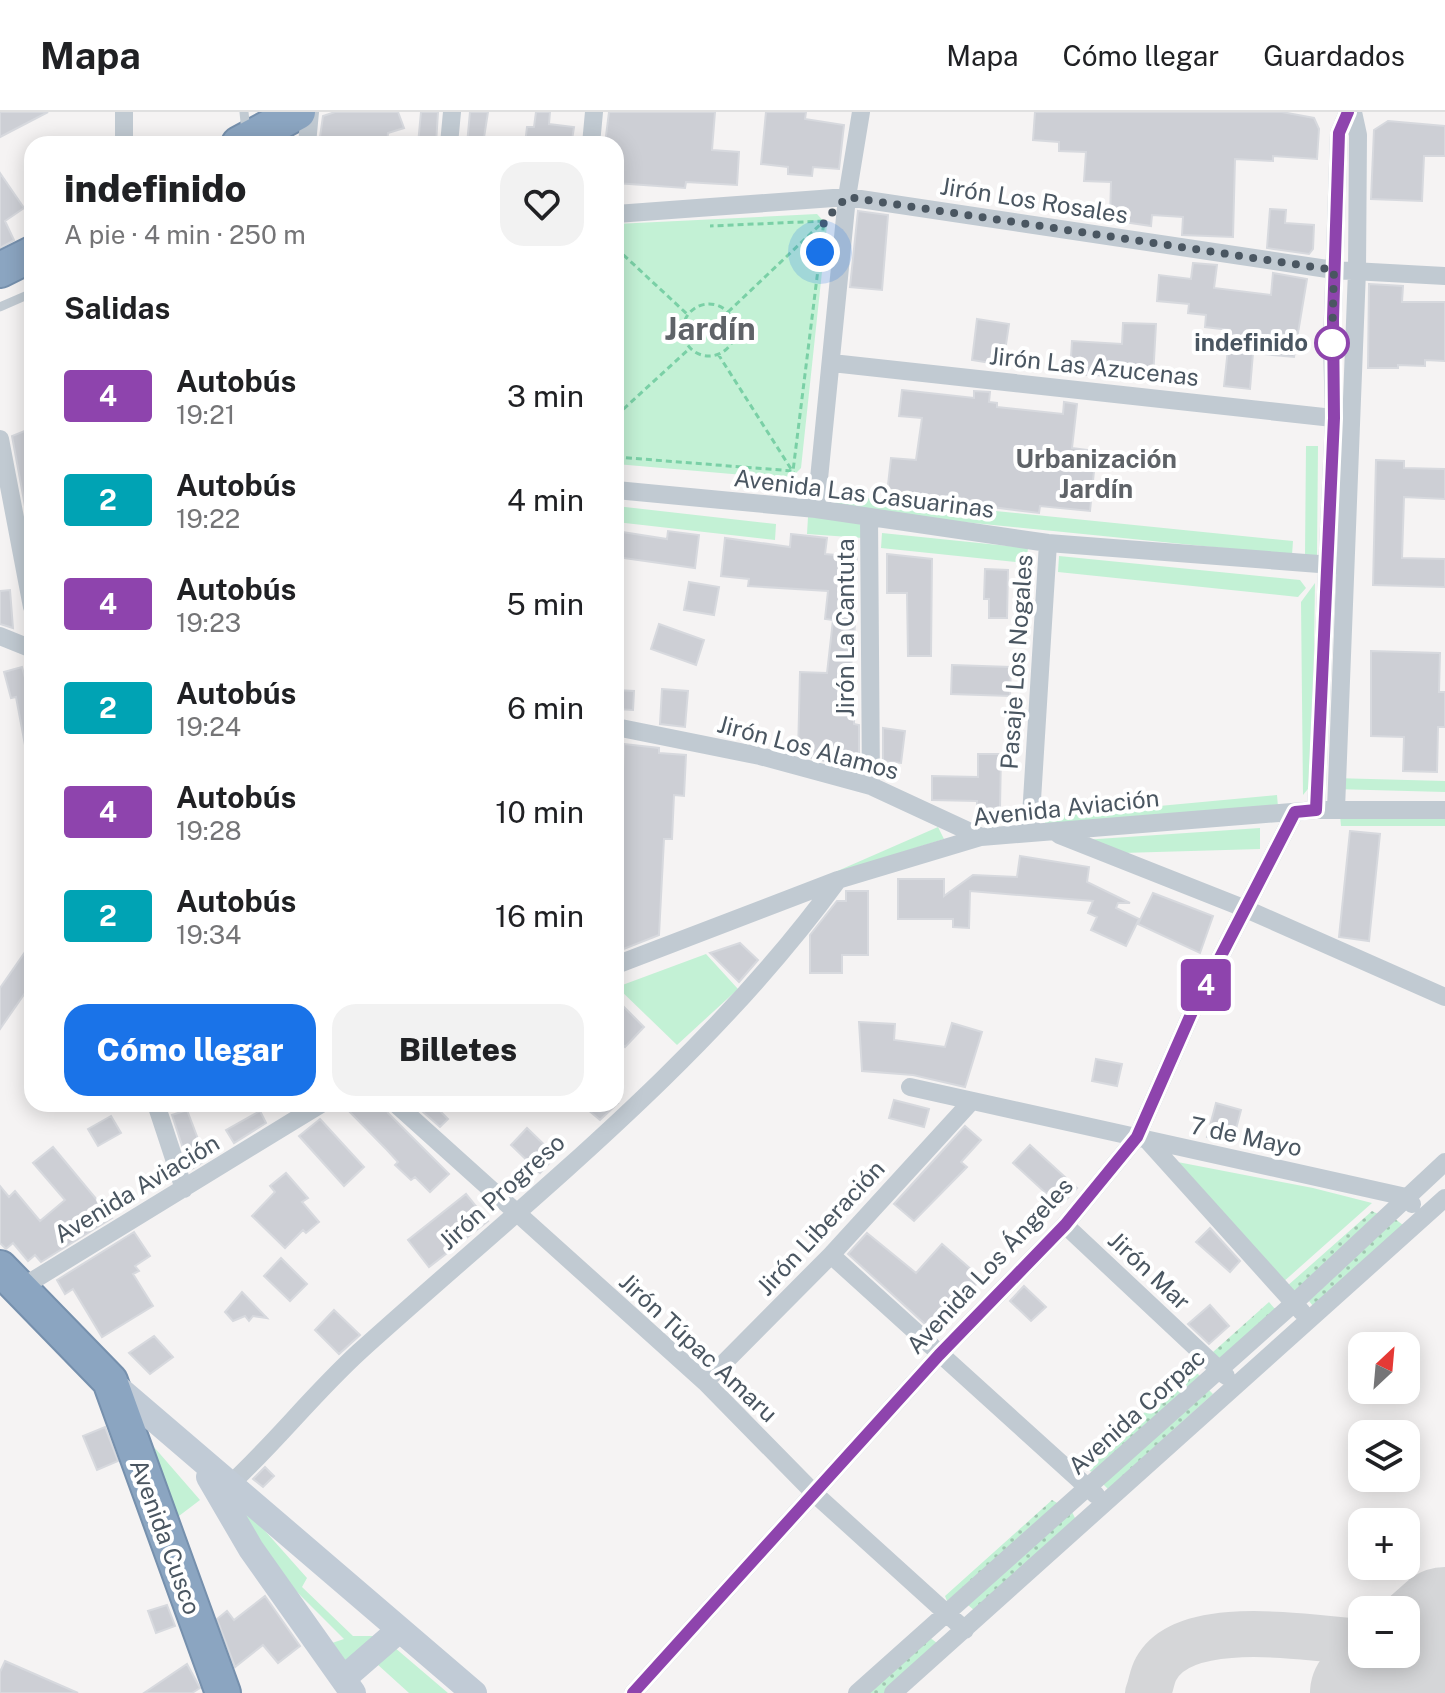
<!DOCTYPE html>
<html lang="es">
<head>
<meta charset="utf-8">
<style>
	:root { --surface:#fff; --page:#f2f2f2; --text:#202124; --muted:#757577; --line:#e0e0e0; --accent:#1a73e8 }
	body { margin:0; font-family:"Public Sans",sans-serif; background:var(--page); color:var(--text); height:100vh; display:flex; flex-direction:column; font-size:30px; white-space:nowrap }
	* { box-sizing:border-box; margin:0 }
	p { font-size:26px; color:var(--muted) }
	.icon { flex:none; width:44px; height:44px; fill:none; stroke:currentColor; stroke-width:2; stroke-linecap:round; stroke-linejoin:round }
	.map { position:relative; flex:1; overflow:hidden }
	.sheet { position:absolute; left:24px; top:24px; width:600px; height:976px; display:flex; flex-direction:column; background:var(--surface); border-radius:24px; box-shadow:0 4px 20px #0003 }
	.sheet>* { flex:none }
	.badge { padding:0 16px; border-radius:6px; font-size:28px; line-height:52px }
	.needle { width:52px; rotate:26deg }
	.fabs { position:absolute; left:1348px; top:1220px; display:grid; gap:16px }
	.fabs a { display:grid; place-items:center; width:72px; height:72px; border-radius:16px; background:var(--surface); box-shadow:0 4px 20px #0003; font-size:40px }
	.you { position:absolute; width:40px; height:40px; margin:-20px; border:6px solid #fff; border-radius:50%; background:#1a73e8; box-shadow:0 0 0 12px #1a73e833 }
	.map>.badge { position:absolute; translate:-50% -50%; box-shadow:0 0 0 4px #fff }
	h2 { padding:0 40px; font-size:30px; line-height:72px }
	.round { display:grid; place-items:center; flex:none; width:84px; height:84px; border-radius:24px; background:var(--page) }
	.summary { display:flex; align-items:center; justify-content:space-between; height:136px; padding:0 40px }
	h1 { font-size:38px; font-weight:800; line-height:60px }
	.primary-button { display:flex; gap:16px; margin-top:auto; padding:16px 40px }
	.primary-button a { flex:1; height:92px; border-radius:24px; background:var(--accent); color:#fff; font-size:32px; font-weight:800; line-height:92px; text-align:center }
	.primary-button a+a { background:var(--page); color:var(--text) }
	ul { padding:0; list-style:none }
	li { display:flex; align-items:center; gap:24px; height:104px; padding:0 40px }
	li div { flex:1 }
	li b { display:block; font-size:30px }
	li em { font-style:normal }
	li .badge { min-width:88px; font-weight:700; text-align:center }
	header { display:flex; align-items:center; gap:48px; box-sizing:border-box; height:112px; padding:0 40px; background:var(--surface); border-bottom:2px solid var(--line) }
	header strong { font-size:38px }
	nav { display:flex; gap:44px; margin-inline-start:auto; font-size:28px }
	.map>svg:first-child { display:block }
	.grass { fill:url(#grass-dots) }
	.green { fill:#c3f1d5 }
	.lines { fill:none; stroke-linecap:round; stroke-linejoin:round }
	.taxiway { stroke:#d5d6d8; stroke-width:46 }
	.runway { stroke:#d5d6d8; stroke-width:114 }
	.building { fill:#cdcfd5; stroke:#d7d9de; stroke-width:2 }
	.highway-casing { stroke:#7690ad; stroke-width:38 }
	.path { stroke:#7ad0a6; stroke-width:3; stroke-dasharray:6 4; stroke-linecap:butt }
	.lane { stroke:#c1cad2; stroke-width:9 }
	.street { stroke:#c1cad2; stroke-width:18 }
	.secondary { stroke:#c1cbd6; stroke-width:26 }
	.highway { stroke:#8ba5c1; stroke-width:34 }
	.line-casing { stroke:#fff; stroke-width:18 }
	.line { stroke:#8e44ad; stroke-width:12 }
	.walk { stroke:#4a5661; stroke-width:8; stroke-dasharray:0 14.4 }
	.stop-dot { fill:#fff; stroke:#8e44ad; stroke-width:4 }
	.labels { text-anchor:middle; stroke-width:8; stroke-linejoin:round; paint-order:stroke }
	.street-label { font-size:24px; fill:#4a5661; stroke:#fff }
	.stop-label { font-size:24px; font-weight:bold; fill:#4a5661; stroke:#fff; text-anchor:end }
	.neighbourhood-label { font-size:26px; font-weight:bold; fill:#5f6368; stroke:#fff }
	.district-label { font-size:32px; font-weight:bold; fill:#5f6368; stroke:#fff }
</style>
</head>
<body>
<header>
<strong>Mapa</strong>
<nav><a>Mapa</a><a>Cómo llegar</a><a>Guardados</a></nav>
</header>
<div class="map">
<svg width="1445" height="1581" viewBox="0 0 1445 1581">
	<defs>
		<pattern id="grass-dots" width="8" height="8" patternUnits="userSpaceOnUse" patternTransform="scale(2)"><rect width="8" height="8" fill="#c3f1d5"/><path d="M2 2h.1M6 6h.1" fill="none" stroke="#a0c6b0" stroke-width="1.8" stroke-linecap="round"/></pattern>
	</defs>
	<rect width="100%" height="100%" fill="#f5f3f3"/>
	<path class="grass" d="M1372,1099L1378,1102L1294,1184L1286,1175Z
		M1395,1107L1403,1113L1313,1194L1309,1189Z
		M1269,1190L1275,1197L1219,1247L1213,1240Z
		M1193,1257L1200,1264L1092,1360L1088,1358L1086,1353Z
		M1208,1277L1213,1282L1108,1377L1103,1372Z
		M1052,1388L1059,1392L947,1489L945,1484Z
		M1072,1400L1076,1408L975,1499L968,1493Z
		M929,1525L937,1531L886,1581H868Z"/>
	<path class="green" d="M817,102L827,113L801,356L790,367L616,352V112Z
		M1306,334H1318L1317,444H1305Z
		M836,383L1293,429L1292,443L835,397Z
		M616,394L776,412L775,428L616,410Z
		M808,405L864,408L863,426L807,422Z
		M882,421L1028,436L1026,451L881,436Z
		M1059,444L1300,468L1306,476L1298,485L1058,460Z
		M1315,471L1312,672L1303,683L1301,490Z
		M1333,666L1445,669V680L1333,677Z
		M1277,683L1278,695L1047,713L1041,705Z
		M1340,703L1445,704V714H1341Z
		M938,715L944,727L826,764Z
		M1260,716V737L1122,741L1083,728Z
		M706,842L738,877L677,933L617,875Z
		M1162,1047L1313,1076L1372,1091L1282,1171Z
		M154,1335L200,1388L175,1407Z
		M234,1384L307,1466L302,1475L353,1524H377L340,1555L326,1533L344,1527L267,1450Z
		M394,1535L448,1581H409L377,1552Z"/>
	<g class="lines">
		<path class="taxiway" d="M1406,1527L1434,1522
			M1148,1581C1151,1574 1152,1564 1156,1557C1185,1503 1310,1527 1362,1530"/>
		<path class="runway" d="M1367,1581L1445,1512"/>
	</g>
	<path class="building" d="M0,0H48L0,25Z
		M335,0H398L404,16L388,21L387,32H319L323,4Z
		M421,0H438L436,32H418Z
		M470,0H488L483,32H467Z
		M536,0H550L549,12L574,15L572,28L566,27V32H525L527,15H534Z
		M609,0H715L712,38L739,40L737,73L686,70L685,76L616,71V32H605Z
		M766,0H806L805,7L844,13L839,57L813,55L812,64L788,62V55L761,52Z
		M1035,0H1282L1314,6L1319,17L1317,47L1273,44V49L1235,47L1233,125L1182,123L1183,105L1152,103L1151,114L1110,108L1111,70L1084,69L1086,40L1059,39V30L1033,28Z
		M1388,9L1445,14V44H1424L1422,89L1371,87L1374,18Z
		M0,61L24,96L5,109L14,128L0,136Z
		M1270,97L1286,98L1285,111L1314,113L1313,137L1309,142L1267,136Z
		M858,99L888,103L882,178L850,175Z
		M1193,151L1217,153L1214,176L1271,183L1273,161L1307,167L1294,245L1253,241L1250,277L1224,274L1230,218L1205,215L1206,203L1188,201L1189,192L1157,189L1159,163L1191,167Z
		M1369,172L1403,174L1402,190H1445V249L1425,248V254L1398,253V256H1368Z
		M977,207L1009,212L1003,253L972,248Z
		M1123,211L1156,212L1153,266L1070,262L1072,229L1122,232Z
		M902,278L974,286V279L990,280L989,290L997,291V295L1063,302L1064,290L1077,292L1072,336L1096,339L1090,399L1040,394L1039,401L887,382L891,346L916,348L922,306L899,304Z
		M32,316V404L27,405L12,324Z
		M1376,348L1404,349V356L1445,357V387L1404,385L1402,446L1445,447V475L1373,473Z
		M616,419L667,427L668,419L699,423L695,456L616,445Z
		M791,422L827,426L825,442L857,445L852,487L856,488L854,531L850,562H847L846,598H854V612L859,613V646L849,645L848,655L798,642L800,560L827,561L833,508L825,507L828,479L748,474L749,467L721,464L725,426L790,435Z
		M887,442L932,447L931,544H908L907,481H887Z
		M985,457L1008,458L1007,506H989V487H984Z
		M689,470L719,475L714,503L684,498Z
		M10,478L13,516L0,512V479Z
		M659,512L704,528L696,553L651,537Z
		M1371,539L1440,541L1439,580H1445V615H1438L1437,660L1403,659L1404,625L1371,624Z
		M952,553L1011,555L1010,584L951,582Z
		M22,555L32,591V633H25L16,585L11,586L4,560Z
		M662,577L688,579L685,615L660,612Z
		M616,578L634,579L633,598L616,597Z
		M883,616L905,619L901,651L883,649Z
		M624,632L659,636V641L686,643L684,684L674,683L672,727H664L659,823L616,840Z
		M978,642H1001L1000,696H977V689L932,688V664L978,665Z
		M1350,719L1380,722L1369,829L1339,825Z
		M1020,744L1089,755L1087,770L1130,791H1118L1116,796L1139,807L1126,834L1091,818L1097,805L1088,801L1093,789L970,779L969,816L953,815V807H898V767H944V784L973,763L1017,765Z
		M846,779H868V843H842V861H810V823L837,789H846Z
		M1153,781L1213,804L1200,841L1138,812Z
		M32,830V871L0,917V876Z
		M740,831L758,848L739,870L710,841Z
		M616,887L644,915L625,935L616,926Z
		M859,910L895,912L894,928L945,935L952,911L982,920L965,975L913,963L862,959Z
		M1096,947L1122,952L1117,974L1092,969Z
		M894,988L929,997L924,1015L889,1006Z
		M1216,991L1241,998L1232,1032L1207,1025Z
		M342,992H384L388,1001L449,1062L430,1080L415,1065L411,1068L395,1053L398,1050L387,1038Z
		M414,992H433L448,1007L440,1015Z
		M581,992H617L600,1008Z
		M187,998L206,1048L190,1058L172,1003Z
		M260,999L266,1011L234,1031L226,1018Z
		M111,1004L121,1021L98,1034L88,1017Z
		M320,1007L364,1055L344,1074L299,1024Z
		M965,1014L981,1028L961,1050L967,1055L914,1109L894,1092Z
		M527,1016L556,1044L540,1061L511,1033Z
		M1030,1033L1077,1076L1060,1094L1013,1051Z
		M53,1035L112,1106L41,1150L35,1143L28,1149L13,1131L6,1137L0,1131V1074L9,1085L15,1079L40,1109L65,1088L33,1051Z
		M286,1061L308,1086L302,1090L319,1110L306,1121L303,1118L285,1136L252,1104L275,1080L270,1074Z
		M466,1082L488,1109L429,1155L408,1128Z
		M1210,1116L1240,1149L1230,1160L1196,1130Z
		M134,1120L150,1144L135,1154L139,1159L133,1162L153,1194L102,1225L73,1177L65,1182L57,1168Z
		M867,1121L916,1161L942,1132L981,1166L937,1223L848,1142Z
		M281,1146L307,1172L290,1189L264,1164Z
		M1024,1174L1046,1195L1031,1209L1010,1189Z
		M242,1180L267,1206L253,1204L249,1209L245,1204L233,1209L225,1200Z
		M1210,1193L1229,1214L1209,1232L1188,1212Z
		M334,1198L360,1223L339,1242L315,1218Z
		M154,1224L173,1245L150,1262L129,1241Z
		M105,1315L118,1349L97,1358L83,1324Z
		M265,1355L274,1364L263,1375L253,1367Z
		M265,1484L300,1534L278,1551L263,1533L235,1555L217,1507L227,1499L234,1508Z
		M167,1493L175,1514L156,1521L148,1499Z
		M5,1549L78,1581H0V1560Z
		M187,1552L200,1576L192,1581H144Z"/>
	<g class="lines">
		<g class="highway-casing">
			<path id="highway" d="M239,32L298,0
				M0,158L32,142
				M0,1156L110,1269L223,1581"/>
		</g>
		<path class="path" d="M616,136L687,202
			M683 218a26 26 0 1 1 52 0a26 26 0 1 1-52 0Z
			M728,200L824,109
			M718,242L800,371
			M616,304L690,236
			M616,345L793,359L824,109L710,114"/>
		<path class="lane" d="M244,0L246,20
			M0,195L32,181"/>
		<path class="street" d="M124,0V32
			M307,32L310,0
			M449,32L452,0
			M591,32L594,0
			M616,102L847,85L1334,158L1445,164
			M832,251L1342,307
			M0,327L32,495
			M616,378L816,397L1048,431L1345,454
			M816,397L847,85L861,0
			M869,405L871,674
			M0,524L32,537
			M616,615L760,644L871,674L981,725
			M1336,697L1357,159L1358,23L1353,0
			M1316,698L1334,306L1332,232L1339,21L1348,0
			M1030,720L1048,431
			M1059,723L1246,797L1445,885
			M616,853L838,768L981,725L1316,698H1445
			M910,975L1406,1085L1412,1092
			M156,992L184,1077
			M396,992L705,1270L816,1383L965,1518
			M1147,1028L1302,1200
			M1065,1113L1226,1264
			M831,1143L1096,1383
			M19,1177L321,992
			M705,1270L831,1143L970,991
			M223,1379C271,1336 311,1284 359,1240C524,1091 707,949 838,768
			M633,1581L939,1243L1065,1113L1137,1025L1192,900L1295,700
			M857,1581L1293,1192L1445,1050
			M893,1581L1445,1086"/>
		<path class="secondary" d="M112,1271L474,1581
			M209,1365L251,1437L353,1581
			M344,1566L398,1519"/>
		<use href="#highway" class="highway"/>
	</g>
	<g class="lines">
		<g class="line-casing">
			<path id="line" d="M633,1581L939,1243L1065,1113L1137,1025L1192,900L1295,700L1316,698L1334,306L1333,207L1339,21L1348,0"/>
		</g>
		<use href="#line" class="line"/>
		<path class="walk" d="M820,140L824,109L847,85L1334,158L1332,231"/>
	</g>
	<circle class="stop-dot" cx="1332" cy="231" r="16"/>
	<g class="labels">
		<g class="street-label">
			<text transform="translate(1034 89) rotate(9)" y="8">Jirón Los Rosales</text>
			<text transform="translate(1094 255) rotate(6)" y="8">Jirón Las Azucenas</text>
			<text transform="translate(864 382) rotate(7)" y="8">Avenida Las Casuarinas</text>
			<text transform="translate(846 516) rotate(-90)" y="8">Jirón La Cantuta</text>
			<text transform="translate(1017 550) rotate(-86)" y="8">Pasaje Los Nogales</text>
			<text transform="translate(808 636) rotate(15)" y="8">Jirón Los Alamos</text>
			<text transform="translate(1066 696) rotate(-6)" y="8">Avenida Aviación</text>
			<text transform="translate(1246 1025) rotate(12)" y="8">7 de Mayo</text>
			<text transform="translate(137 1077) rotate(-31)" y="8">Avenida Aviación</text>
			<text transform="translate(502 1080) rotate(-42)" y="8">Jirón Progreso</text>
			<text transform="translate(821 1116) rotate(-47)" y="8">Jirón Liberación</text>
			<text transform="translate(990 1154) rotate(-47)" y="8">Avenida Los Ángeles</text>
			<text transform="translate(1149 1159) rotate(43)" y="8">Jirón Mar</text>
			<text transform="translate(698 1236) rotate(43)" y="8">Jirón Túpac Amaru</text>
			<text transform="translate(1137 1300) rotate(-42)" y="8">Avenida Corpac</text>
			<text transform="translate(165 1425) rotate(70)" y="8">Avenida Cusco</text>
		</g>
		<g class="stop-label">
			<text x="1308" y="239">indefinido</text>
		</g>
		<g class="neighbourhood-label">
			<text x="1096" y="356">Urbanización<tspan x="1096" dy="30">Jardín</tspan></text>
		</g>
		<g class="district-label">
			<text x="710" y="228">Jardín</text>
		</g>
	</g>
</svg>
<div class="fabs">
<a><svg class="needle" viewBox="-14 -14 28 28"><path d="M0-13l5 13h-10z" fill="#e53935"/><path d="M0 13l5-13h-10z" fill="#757577"/></svg></a>
<a><svg class="icon" aria-label="layers" viewBox="0 0 24 24"><path d="M12 4l9 5-9 5-9-5zM3 14l9 5 9-5"/></svg></a>
<a>+</a>
<a>−</a>
</div>
<div class="you" style="left:820px;top:140px"></div>
<b class="badge" style="left:1206px;top:873px;background:#8e44ad;color:#fff">4</b>
<section class="sheet">
<div class="summary"><div><h1>indefinido</h1><p>A pie · 4 min · 250 m</p></div><a class="round"><svg class="icon" aria-label="heart" viewBox="0 0 24 24"><path d="M12 20l-8-8c-3-5 5-10 8-4 3-6 11-1 8 4z"/></svg></a></div>
<h2>Salidas</h2>
<ul>
<li><span class="badge" style="background:#8e44ad;color:#fff">4</span><div><b>Autobús</b><p>19:21</p></div><em>3 min</em></li>
<li><span class="badge" style="background:#00a3b4;color:#fff">2</span><div><b>Autobús</b><p>19:22</p></div><em>4 min</em></li>
<li><span class="badge" style="background:#8e44ad;color:#fff">4</span><div><b>Autobús</b><p>19:23</p></div><em>5 min</em></li>
<li><span class="badge" style="background:#00a3b4;color:#fff">2</span><div><b>Autobús</b><p>19:24</p></div><em>6 min</em></li>
<li><span class="badge" style="background:#8e44ad;color:#fff">4</span><div><b>Autobús</b><p>19:28</p></div><em>10 min</em></li>
<li><span class="badge" style="background:#00a3b4;color:#fff">2</span><div><b>Autobús</b><p>19:34</p></div><em>16 min</em></li>
</ul>
<div class="primary-button"><a>Cómo llegar</a><a>Billetes</a></div>
</section>
</div>
</body>
</html>
